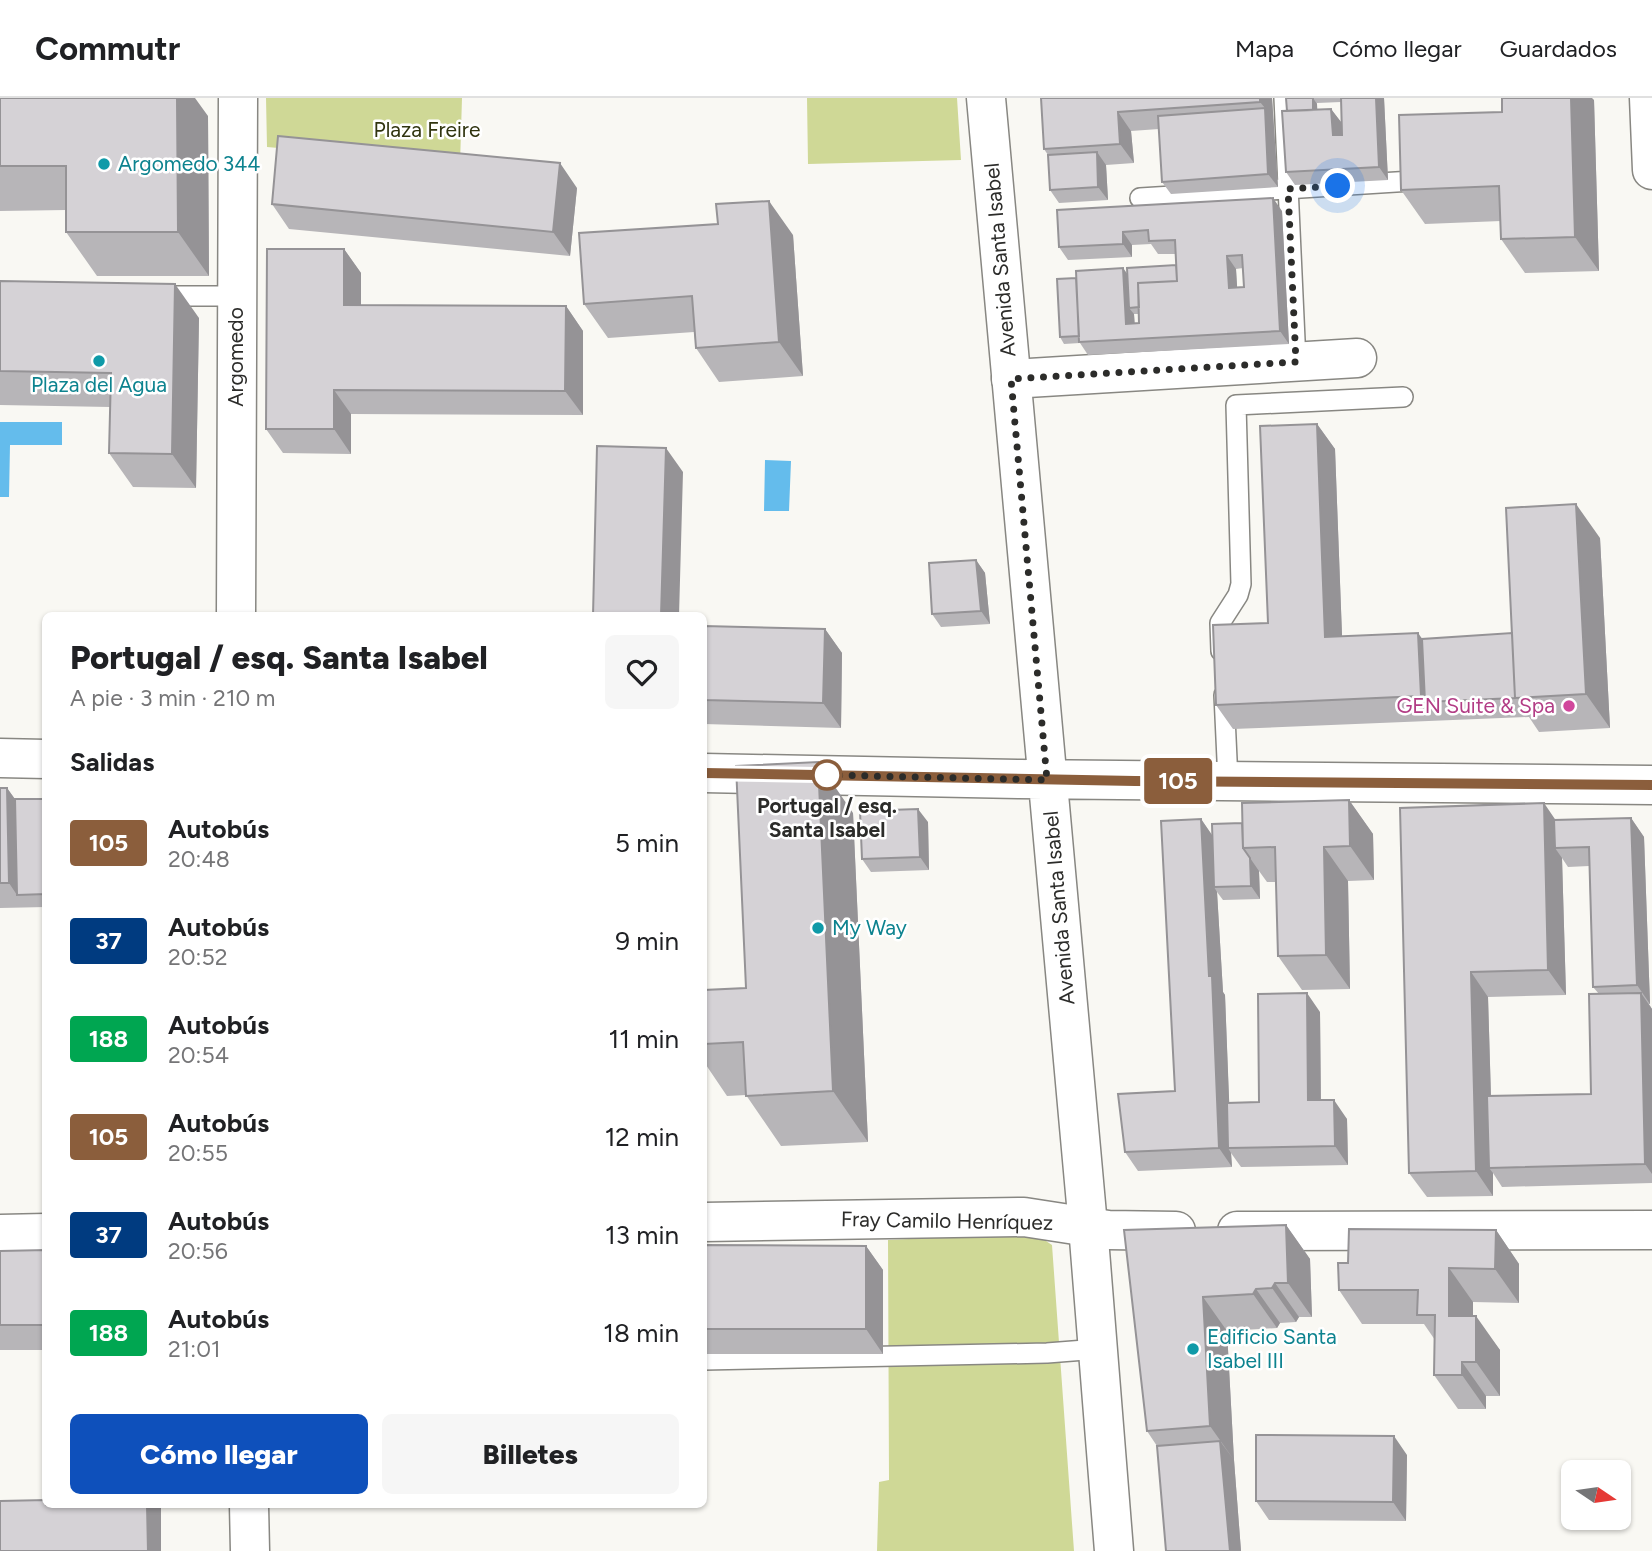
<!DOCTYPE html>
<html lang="es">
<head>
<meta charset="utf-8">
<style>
	:root { --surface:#fff; --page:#f6f6f6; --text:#202124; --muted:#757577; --line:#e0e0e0; --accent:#0e50bb }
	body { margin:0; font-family:Figtree,sans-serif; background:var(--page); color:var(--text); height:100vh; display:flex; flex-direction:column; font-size:26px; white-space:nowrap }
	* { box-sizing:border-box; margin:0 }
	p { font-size:23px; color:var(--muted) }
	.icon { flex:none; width:38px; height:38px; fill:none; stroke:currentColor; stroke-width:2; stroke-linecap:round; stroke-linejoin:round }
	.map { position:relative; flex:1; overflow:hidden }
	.details { position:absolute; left:42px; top:514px; width:665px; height:896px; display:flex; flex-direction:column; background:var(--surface); border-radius:10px; box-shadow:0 2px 5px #0004 }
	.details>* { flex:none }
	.badge { padding:0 14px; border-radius:5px; font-size:24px; line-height:46px }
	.needle { width:46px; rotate:103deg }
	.tools { position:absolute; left:1561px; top:1362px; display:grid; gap:14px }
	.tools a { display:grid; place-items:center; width:70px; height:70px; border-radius:10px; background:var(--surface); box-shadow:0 2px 5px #0004; font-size:35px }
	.you { position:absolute; width:35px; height:35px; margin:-18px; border:5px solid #fff; border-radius:50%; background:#1a73e8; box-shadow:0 0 0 10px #1a73e833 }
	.map>.badge { position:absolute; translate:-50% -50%; box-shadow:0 0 0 4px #fff }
	h2 { padding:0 28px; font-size:26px; line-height:63px }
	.round { display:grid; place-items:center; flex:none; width:74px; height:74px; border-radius:10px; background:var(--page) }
	.summary { display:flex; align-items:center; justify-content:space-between; height:119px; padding:0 28px }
	h1 { font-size:33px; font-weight:800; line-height:52px }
	.action { display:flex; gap:14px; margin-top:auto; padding:14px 28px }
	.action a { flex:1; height:80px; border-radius:10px; background:var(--accent); color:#fff; font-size:28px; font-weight:800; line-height:80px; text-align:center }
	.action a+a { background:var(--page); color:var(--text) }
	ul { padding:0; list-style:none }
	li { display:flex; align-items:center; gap:21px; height:98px; padding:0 28px }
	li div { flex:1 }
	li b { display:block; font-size:26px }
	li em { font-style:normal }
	li .badge { min-width:77px; font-weight:700; text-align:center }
	header { display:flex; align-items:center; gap:42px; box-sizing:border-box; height:98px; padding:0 35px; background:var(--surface); border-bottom:2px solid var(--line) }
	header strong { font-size:33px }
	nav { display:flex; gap:38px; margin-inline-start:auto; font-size:24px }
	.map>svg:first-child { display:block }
	.green { fill:#cfd896 }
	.water { fill:#64bcec }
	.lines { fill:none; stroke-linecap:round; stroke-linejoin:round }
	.lane-casing { stroke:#888782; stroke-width:22 }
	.street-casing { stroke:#888782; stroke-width:41 }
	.secondary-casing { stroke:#888782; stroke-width:41 }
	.lane { stroke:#fff; stroke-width:19 }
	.street { stroke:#fff; stroke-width:38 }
	.secondary { stroke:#fff; stroke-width:38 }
	.wall { fill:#b7b5b8; fill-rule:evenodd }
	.shaded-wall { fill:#959396 }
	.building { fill:#d5d2d6; stroke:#959396; stroke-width:2; fill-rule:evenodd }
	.line-casing { stroke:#fff; stroke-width:16 }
	.line { stroke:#8b5e3c; stroke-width:10 }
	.walk { stroke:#2c2c2a; stroke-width:7; stroke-dasharray:0 12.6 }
	.culture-dot { fill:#0f9aa8; stroke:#fff; stroke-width:2.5 }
	.hotel-dot { fill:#d1479c; stroke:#fff; stroke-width:2.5 }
	.stop-dot { fill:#fff; stroke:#8b5e3c; stroke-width:3.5 }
	.labels { text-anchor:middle; stroke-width:5; stroke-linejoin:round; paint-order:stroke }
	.park-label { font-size:21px; fill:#30340f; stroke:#fff }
	.culture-label { font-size:21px; fill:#0d838f; stroke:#fff; text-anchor:start }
	.street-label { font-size:21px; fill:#2c2c2a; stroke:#fff }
	.hotel-label { font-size:21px; fill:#b23c85; stroke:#fff; text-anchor:end }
	.stop-label { font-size:21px; font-weight:bold; fill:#2c2c2a; stroke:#fff }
</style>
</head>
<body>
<header>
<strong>Commutr</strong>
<nav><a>Mapa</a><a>Cómo llegar</a><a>Guardados</a></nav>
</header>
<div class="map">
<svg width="1652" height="1453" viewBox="0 0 1652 1453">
	<rect width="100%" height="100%" fill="#f9f8f3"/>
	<path class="green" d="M266,0H462L460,66L267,49Z
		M807,0H957L961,62L808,66Z
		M1034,1135L1052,1147L1074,1453H877L879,1384L889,1382L888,1142Z"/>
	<path class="water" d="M0,324H62V347H10L9,399H0Z
		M765,362L791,363L789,413H764Z"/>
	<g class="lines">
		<g class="lane-casing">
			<path id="lane" d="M1284,0L1296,264
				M1140,100L1412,83
				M158,198H236
				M1221,553L1220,525L1238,497L1241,486L1236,307L1403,299
				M1224,597L1228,683
				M704,1262L1047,1255L1098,1251"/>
		</g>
		<g class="street-casing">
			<path id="street" d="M1649,0L1652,72
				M1011,281L1357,260
				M236,518L238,0
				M704,1124L1024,1119L1108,1132L1176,1133
				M1237,1133L1652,1132
				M0,1136L46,1135
				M249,1407L250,1453"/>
		</g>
		<g class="secondary-casing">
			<path id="secondary" d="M986,0L1088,1128L1114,1453
				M0,660L46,661
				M704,675L1019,681L1652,687"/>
		</g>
		<use href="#lane" class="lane"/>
		<use href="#street" class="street"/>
		<use href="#secondary" class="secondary"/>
	</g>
	<path class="wall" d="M0,0L208,18L209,178H97L66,134V112L0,113Z
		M1041,0H1272L1278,89L1171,96L1162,84L1159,31L1131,33L1134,65L1106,67L1108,102L1059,105L1050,92L1048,57L1044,51Z
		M1286,0H1384L1388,82L1295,87L1286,74ZM1341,4L1342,37H1341V24L1331,11L1317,12V5Z
		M1594,2L1599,173L1525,175L1501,141V123L1425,126L1401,92Z
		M577,90L570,158L289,131L272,106Z
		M1057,112L1282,113L1289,246L1088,257L1080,245L1064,246L1060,239L1076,180L1123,170L1128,177L1176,167V156H1158L1151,146L1132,147V159L1068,162L1059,149ZM1243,170L1244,189L1237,190L1236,171ZM1134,216H1139V225L1135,226Z
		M793,137L803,278L719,284L696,250L694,234L608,240L584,206Z
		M344,151L361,175V207L566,208L583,233V317L351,316V356L283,355L266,331Z
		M0,183L199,220L196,390L133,389L109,355L110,309L0,307Z
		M1317,326L1335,351L1342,538L1422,541L1512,535L1600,440L1610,630L1539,634L1529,619L1233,631L1216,607L1268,525Z
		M976,462L985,475L990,526L941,529L932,516Z
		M704,528L825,531L842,555L841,630L704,626Z
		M0,690H7L15,701H46V809L0,810Z
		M1349,702L1373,736L1374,782L1348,783L1350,891L1302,892L1278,858L1276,784H1267L1259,773L1260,801L1223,802L1217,794L1223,894L1225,897L1229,1004H1259L1320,914L1321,1002L1347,1021L1348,1067L1241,1069L1231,1055L1232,1069L1138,1073L1125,1054L1175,993L1201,721L1212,737L1242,725Z
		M1400,710L1556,722L1631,720L1644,739L1650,906H1649L1652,911V1085L1502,1089L1493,1075V1098L1427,1099L1409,1075ZM1562,760L1568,769L1589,768L1593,889L1599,896L1591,996L1491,998L1488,899L1566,897Z
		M853,715L868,1044L781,1048L746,997L727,998L704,964V892L746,890Z
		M928,724L929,772L871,774L862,761Z
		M1286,1127L1310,1161L1312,1219H1299L1296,1224L1280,1225L1277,1230L1227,1233L1234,1362L1241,1453H1166L1157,1348L1147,1333L1124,1132Z
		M1496,1132L1519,1166V1205L1473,1204V1218L1500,1252V1298H1486V1311H1458L1434,1277L1435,1242L1424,1226H1362L1339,1192L1348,1165Z
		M704,1147L866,1148L883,1172V1256H704Z
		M46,1152V1252H0V1153Z
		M1407,1357L1406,1423L1269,1422L1256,1403Z"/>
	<path class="shaded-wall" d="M177,0H195L208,18L209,178L178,134Z
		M1260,0H1272L1278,89L1268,76L1265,10L1260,4Z
		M1313,0L1317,6L1318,25L1314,18Z
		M1376,0H1384L1388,82L1379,69Z
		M1571,0H1592L1594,2L1599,173L1575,139Z
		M1331,11L1341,24L1342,50L1333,37Z
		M1118,14L1131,33L1134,65L1120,46Z
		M1097,54L1106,67L1108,102L1098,89Z
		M560,65L577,90L570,158L553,134Z
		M1273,100L1282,113L1289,246L1280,233Z
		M769,103L793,137L803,278L779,244Z
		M1123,134L1132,147V159L1123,146Z
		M344,151L361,175V232L344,207Z
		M1227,158L1236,171L1238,203L1229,190Z
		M1123,170L1132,183L1129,210L1134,216L1135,239L1126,226Z
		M175,186L199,220L196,390L172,356Z
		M566,208L583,233V317L565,293Z
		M334,292L351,316V356L334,331Z
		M1317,326L1335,351L1343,563L1325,539Z
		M666,350L683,374L679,518H661Z
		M1576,406L1600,440L1610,630L1586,596Z
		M976,462L985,475L990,526L981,513Z
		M825,531L842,555L841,630L823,605Z
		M1418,535L1436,560L1425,604L1421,598Z
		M818,664L853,715L868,1044L833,993Z
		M7,690L24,714L17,797L9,785Z
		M1349,702L1373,736L1374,782L1350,748Z
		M1544,705L1561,730L1555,750L1562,760L1566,897L1548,872Z
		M918,711L928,724L929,772L920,759Z
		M1631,720L1644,739L1650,906L1637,887Z
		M1201,721L1214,740V789L1217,794L1223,894L1225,897L1231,1050H1228L1231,1055L1232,1069L1219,1050Z
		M1324,749L1348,783L1350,891L1326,857Z
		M1250,760L1259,773L1260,801L1251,788Z
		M1471,874L1488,899L1493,1069L1489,1070L1493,1075V1098L1476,1073Z
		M1307,895L1320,914L1321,1021L1308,1002Z
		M1641,895L1652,911V1076L1645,1066Z
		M1334,1002L1347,1021L1348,1067L1335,1048Z
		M1286,1127L1310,1161L1312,1219L1288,1185Z
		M1496,1132L1519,1166V1205L1495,1171Z
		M866,1148L883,1172V1256L866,1231Z
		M1449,1170L1473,1204V1252L1449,1218Z
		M1275,1185L1299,1219L1296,1224L1272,1190Z
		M1256,1191L1280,1225L1277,1230L1253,1196Z
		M1203,1199L1227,1233L1234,1362L1210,1328Z
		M1476,1218L1500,1252V1298L1476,1264Z
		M1462,1264L1486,1298V1311L1462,1277Z
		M1394,1338L1407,1357L1406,1423L1393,1404Z
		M1220,1343L1234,1362L1241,1453H1230Z
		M147,1407H161V1453H148Z"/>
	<path class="building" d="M0,0H177L178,134H66V68H0Z
		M1041,0H1260V4L1118,14L1120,46L1044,51Z
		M1286,0H1313V12L1287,13Z
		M1341,0H1376L1379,69L1286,74L1282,13L1331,11L1333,37H1342Z
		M1502,0H1571L1575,139L1501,141L1499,88L1401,92L1399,17L1502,14Z
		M1265,10L1268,76L1162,84L1158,18Z
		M278,38L560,65L553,134L272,106Z
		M1097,54L1098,89L1050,92L1048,57Z
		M1273,100L1280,233L1079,244L1076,173L1123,170L1126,226L1139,225L1138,185L1177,183L1175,142L1149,143L1148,132L1123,134V146L1059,149L1057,112ZM1242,157L1244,189L1229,190L1227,158Z
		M769,103L779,244L696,250L692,198L584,206L579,135L718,126L716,106Z
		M267,151H344V207L566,208L565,293L334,292V331H266Z
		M1176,167L1177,183L1138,185L1139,209L1129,210L1127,170Z
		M1076,180L1079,238L1060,239L1057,181Z
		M0,183L175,186L172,356L109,355L111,275L0,273Z
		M1317,326L1325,539L1418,535L1421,598L1216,607L1213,527L1268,525L1260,328Z
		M597,348L666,350L661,518H593Z
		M1576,406L1586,596L1515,600L1506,410Z
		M976,462L981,513L932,516L929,465Z
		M704,528L825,531L823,605L704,602Z
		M1512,535L1515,600L1425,604L1422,541Z
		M818,664L833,993L746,998L743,944L704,946V892L746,890L736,668Z
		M0,690H7L9,785H0Z
		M15,701H46V796L17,797Z
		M1349,702L1350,748L1324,749L1326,857L1278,858L1275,749L1243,750L1242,705Z
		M1544,705L1548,872L1471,874L1476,1073L1409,1075L1400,710Z
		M918,711L920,759L862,761L860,713Z
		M1631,720L1637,887L1593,889L1589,749L1555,750L1554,722Z
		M1201,721L1209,878H1212L1219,1050L1125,1054L1118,996L1175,993L1161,723Z
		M1242,725L1243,750L1250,760L1251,788L1214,789L1212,726Z
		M1307,895L1308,1002H1334L1335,1048L1228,1050L1227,1005L1259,1004L1258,896Z
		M1641,895L1645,1066L1489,1070L1487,998L1591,996L1589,896Z
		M1286,1127L1288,1185H1275L1272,1190L1256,1191L1253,1196L1203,1199L1210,1328L1147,1333L1124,1132Z
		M1349,1131L1496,1132L1495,1171L1449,1170V1218H1476V1264H1462V1277H1434L1435,1217H1417L1418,1192H1339L1338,1165H1348Z
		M704,1147L866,1148V1231H704Z
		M46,1152V1227H0V1153Z
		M1256,1337L1394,1338L1393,1404L1256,1403Z
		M1220,1343L1230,1453H1166L1157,1348Z
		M46,1402V1407H147L148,1453H0V1403Z"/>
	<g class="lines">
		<g class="line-casing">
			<path id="line" d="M704,675L1135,683L1652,687"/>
		</g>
		<use href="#line" class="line"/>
		<path class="walk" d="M827,677L1047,682L1011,281L1296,264L1288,91L1338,88"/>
	</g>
	<g class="culture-dot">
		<circle cx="104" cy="66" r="7"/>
		<circle cx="99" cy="263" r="7"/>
		<circle cx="818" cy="830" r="7"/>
		<circle cx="1193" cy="1251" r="7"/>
	</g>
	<circle class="hotel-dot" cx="1569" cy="608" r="7"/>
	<circle class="stop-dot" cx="827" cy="677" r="14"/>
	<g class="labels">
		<g class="park-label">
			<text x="427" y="39">Plaza Freire</text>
		</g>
		<g class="culture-label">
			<text x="118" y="73">Argomedo 344</text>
			<text x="99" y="294" text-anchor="middle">Plaza del Agua</text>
			<text x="832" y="837">My Way</text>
			<text x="1207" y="1246">Edificio Santa<tspan x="1207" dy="24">Isabel III</tspan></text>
		</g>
		<g class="street-label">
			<text transform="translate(1000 162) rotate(-95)" y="7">Avenida Santa Isabel</text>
			<text transform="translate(236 259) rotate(-90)" y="7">Argomedo</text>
			<text transform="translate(1059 810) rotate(-95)" y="7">Avenida Santa Isabel</text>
			<text transform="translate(947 1123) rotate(1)" y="7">Fray Camilo Henríquez</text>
		</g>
		<g class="hotel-label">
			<text x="1555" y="615">GEN Suite &amp; Spa</text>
		</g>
		<g class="stop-label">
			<text x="827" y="715">Portugal / esq.<tspan x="827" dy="24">Santa Isabel</tspan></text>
		</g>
	</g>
</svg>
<div class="tools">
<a><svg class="needle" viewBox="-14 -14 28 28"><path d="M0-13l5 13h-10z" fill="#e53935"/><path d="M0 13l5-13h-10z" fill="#757577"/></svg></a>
</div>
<div class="you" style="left:1338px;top:88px"></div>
<b class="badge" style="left:1178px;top:683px;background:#8b5e3c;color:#fff">105</b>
<section class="details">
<div class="summary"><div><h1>Portugal / esq. Santa Isabel</h1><p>A pie · 3 min · 210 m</p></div><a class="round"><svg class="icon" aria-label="heart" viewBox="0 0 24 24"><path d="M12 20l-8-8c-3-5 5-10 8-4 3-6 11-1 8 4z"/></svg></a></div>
<h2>Salidas</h2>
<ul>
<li><span class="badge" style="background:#8b5e3c;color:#fff">105</span><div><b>Autobús</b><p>20:48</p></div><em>5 min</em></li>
<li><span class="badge" style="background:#003b80;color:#fff">37</span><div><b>Autobús</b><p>20:52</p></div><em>9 min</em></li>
<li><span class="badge" style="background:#00a651;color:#fff">188</span><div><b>Autobús</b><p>20:54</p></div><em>11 min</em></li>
<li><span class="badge" style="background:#8b5e3c;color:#fff">105</span><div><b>Autobús</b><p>20:55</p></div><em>12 min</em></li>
<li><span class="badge" style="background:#003b80;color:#fff">37</span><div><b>Autobús</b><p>20:56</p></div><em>13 min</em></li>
<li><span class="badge" style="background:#00a651;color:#fff">188</span><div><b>Autobús</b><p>21:01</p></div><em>18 min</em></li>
</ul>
<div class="action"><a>Cómo llegar</a><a>Billetes</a></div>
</section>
</div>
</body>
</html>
